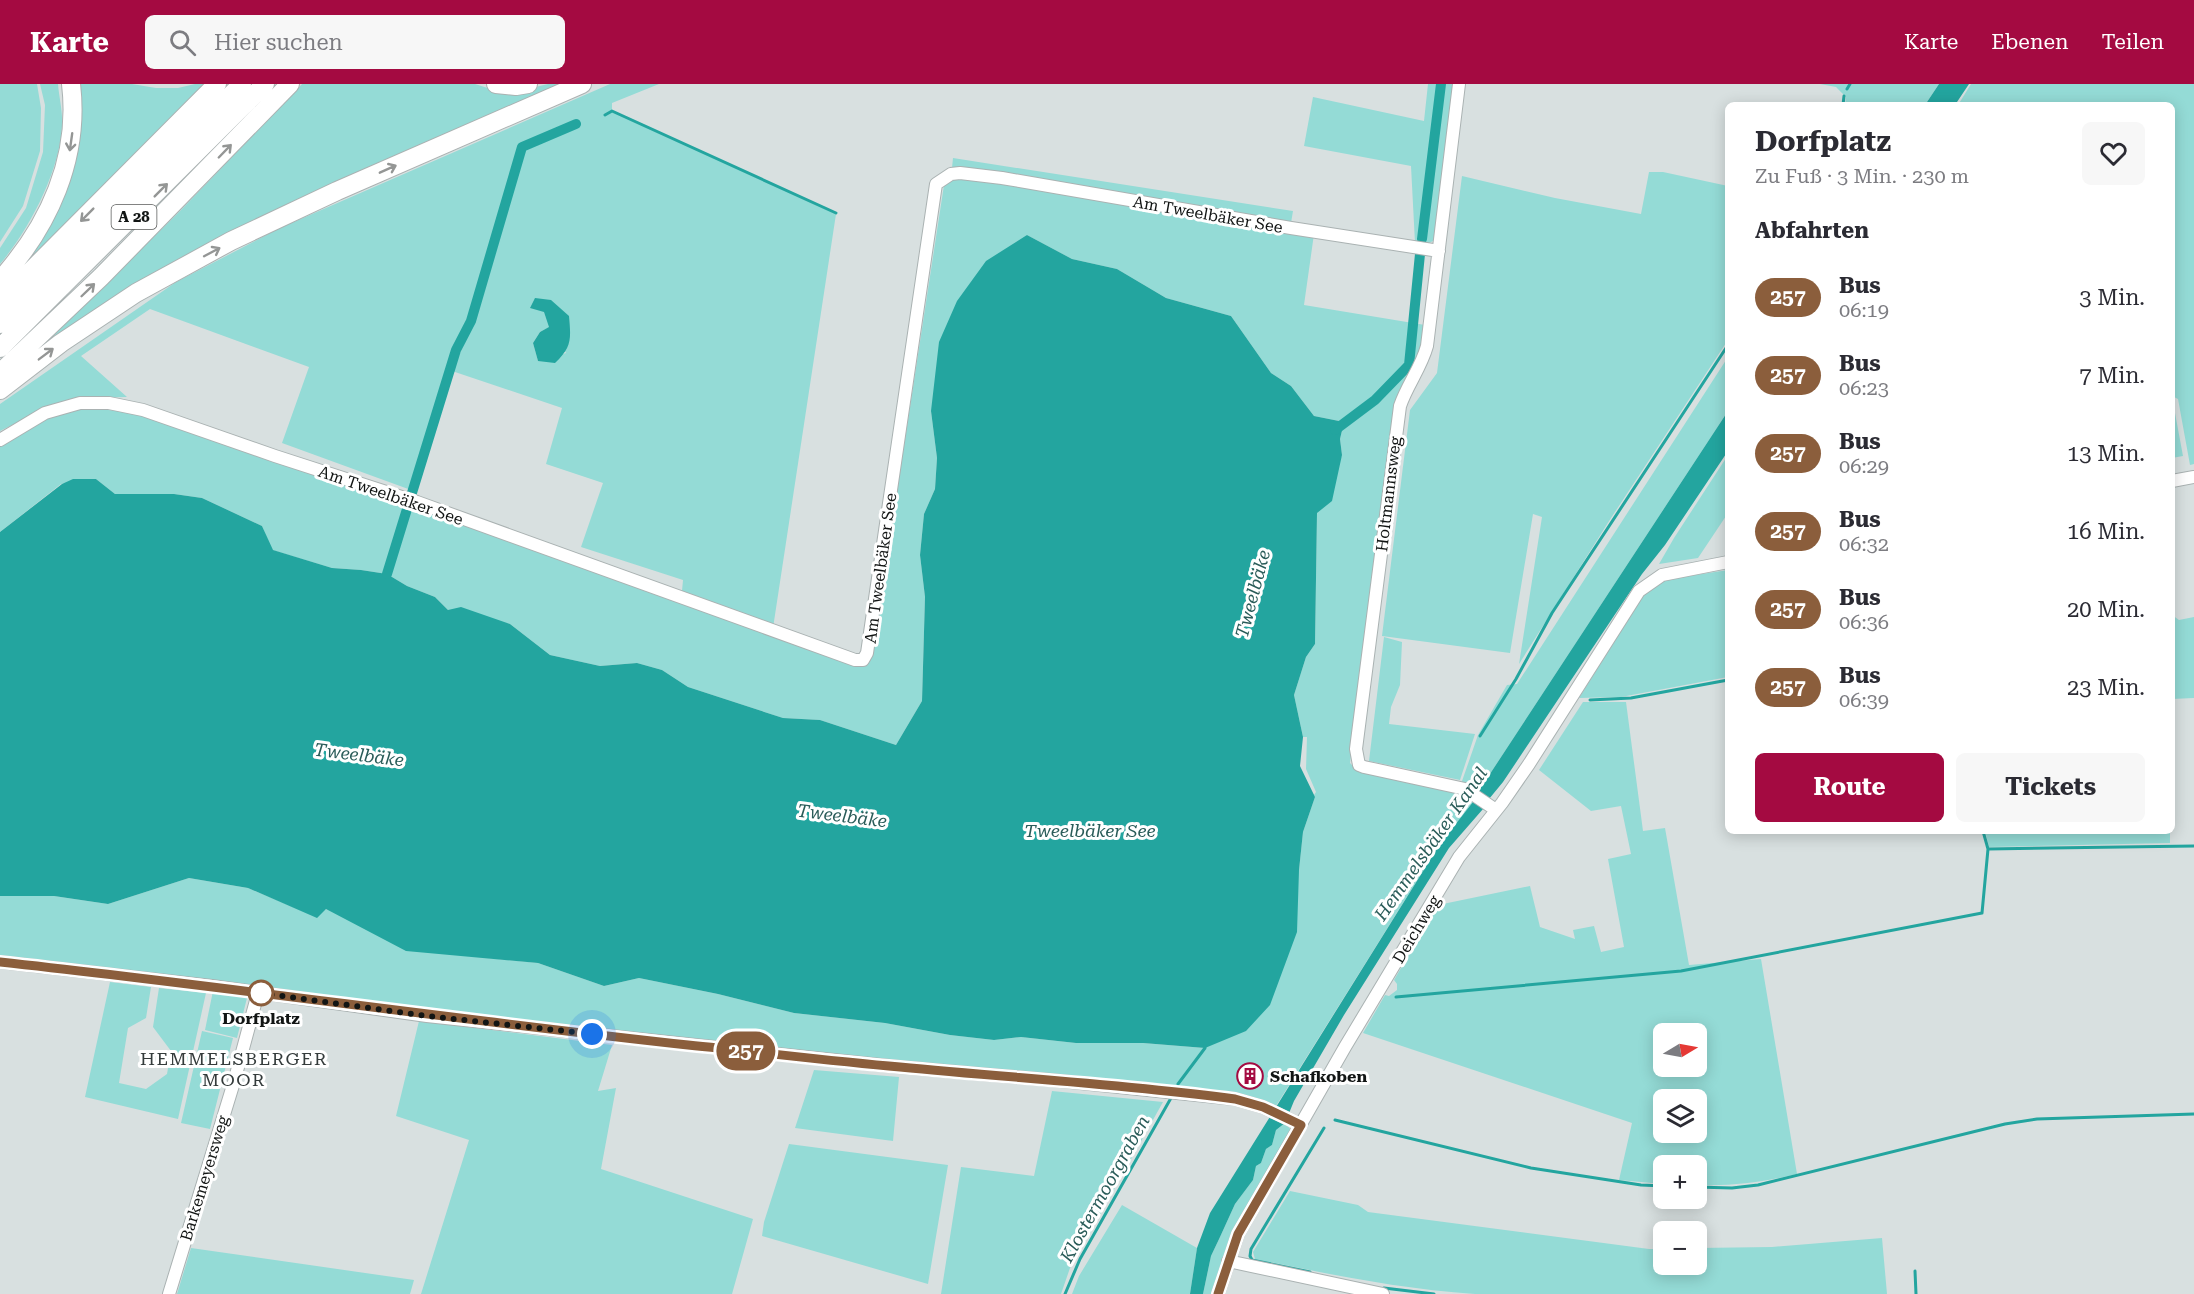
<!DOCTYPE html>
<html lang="de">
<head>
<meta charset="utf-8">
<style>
	:root { --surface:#fff; --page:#f7f7f7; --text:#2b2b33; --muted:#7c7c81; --accent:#a40a41 }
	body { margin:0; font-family:"Roboto Serif",serif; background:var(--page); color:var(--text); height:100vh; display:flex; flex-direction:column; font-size:22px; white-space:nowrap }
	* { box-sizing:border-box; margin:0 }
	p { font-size:20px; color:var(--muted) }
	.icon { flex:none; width:33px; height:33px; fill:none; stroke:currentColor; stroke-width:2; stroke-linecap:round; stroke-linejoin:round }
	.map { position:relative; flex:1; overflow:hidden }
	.sheet { position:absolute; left:1725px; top:18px; width:450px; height:732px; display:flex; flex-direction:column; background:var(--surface); border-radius:9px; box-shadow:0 3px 15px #0003 }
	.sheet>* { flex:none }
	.badge { padding:0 12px; border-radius:20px; font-size:21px; line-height:39px }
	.needle { width:39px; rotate:80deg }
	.controls { position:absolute; left:1653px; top:939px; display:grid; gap:12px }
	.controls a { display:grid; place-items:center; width:54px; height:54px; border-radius:9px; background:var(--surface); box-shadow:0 3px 15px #0003; font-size:30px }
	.you { position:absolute; width:30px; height:30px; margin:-15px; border:4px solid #fff; border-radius:50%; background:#1a73e8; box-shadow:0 0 0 9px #1a73e833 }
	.map>.badge { position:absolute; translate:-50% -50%; box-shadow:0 0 0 3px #fff }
	h2 { padding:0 30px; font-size:22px; line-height:54px }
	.round { display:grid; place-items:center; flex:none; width:63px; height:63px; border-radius:9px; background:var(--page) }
	.head { display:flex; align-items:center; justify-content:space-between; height:102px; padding:0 30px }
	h1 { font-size:28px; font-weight:700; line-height:45px }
	.action { display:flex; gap:12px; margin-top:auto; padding:12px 30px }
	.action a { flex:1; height:69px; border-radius:9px; background:var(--accent); color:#fff; font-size:24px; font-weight:700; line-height:69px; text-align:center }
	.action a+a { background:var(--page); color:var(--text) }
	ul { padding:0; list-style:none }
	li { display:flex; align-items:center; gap:18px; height:78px; padding:0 30px }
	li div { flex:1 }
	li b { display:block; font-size:22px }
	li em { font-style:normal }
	li .badge { min-width:66px; font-weight:700; text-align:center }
	header { display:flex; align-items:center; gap:36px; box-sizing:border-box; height:84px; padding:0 30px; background:var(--accent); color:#fff }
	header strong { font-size:28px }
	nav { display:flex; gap:33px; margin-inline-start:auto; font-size:21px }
	.search { width:420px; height:54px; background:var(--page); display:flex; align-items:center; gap:15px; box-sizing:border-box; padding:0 21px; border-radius:9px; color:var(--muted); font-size:22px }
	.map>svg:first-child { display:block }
	.green { fill:#94dbd6; fill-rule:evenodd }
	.water { fill:#23a59f }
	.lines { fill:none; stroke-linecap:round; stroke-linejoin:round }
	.stream { stroke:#23a59f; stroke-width:3 }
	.canal { stroke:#23a59f; stroke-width:10 }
	.minor-casing { stroke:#aab2b2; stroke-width:14 }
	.highway-casing { stroke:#aab2b2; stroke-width:20 }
	.minor { stroke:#fff; stroke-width:12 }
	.highway { stroke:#fff; stroke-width:18 }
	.oneway { stroke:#949695 }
	.line-casing { stroke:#fff; stroke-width:14 }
	.line { stroke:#8b5e3c; stroke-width:9 }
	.walk { stroke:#121514; stroke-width:6; stroke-dasharray:0 10.8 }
	.stop-dot { fill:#fff; stroke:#8b5e3c; stroke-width:3 }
	.labels { text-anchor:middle; stroke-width:6; stroke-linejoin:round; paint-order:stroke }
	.shield { fill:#fff; stroke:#595b5a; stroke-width:1.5 }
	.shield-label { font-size:15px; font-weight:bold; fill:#121514 }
	.street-label { font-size:16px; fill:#121514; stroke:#fff }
	.stop-label { font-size:16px; font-weight:bold; fill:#121514; stroke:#fff }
	.poi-label { font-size:16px; font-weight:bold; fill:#121514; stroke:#fff; text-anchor:start }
	.water-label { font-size:18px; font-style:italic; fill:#2a5c59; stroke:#fff }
	.neighbourhood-label { font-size:18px; letter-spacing:1.5px; fill:#343b3b; stroke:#fff }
</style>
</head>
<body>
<header>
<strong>Karte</strong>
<div class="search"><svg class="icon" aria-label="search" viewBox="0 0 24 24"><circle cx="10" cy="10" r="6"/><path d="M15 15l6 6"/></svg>Hier suchen</div>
<nav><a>Karte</a><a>Ebenen</a><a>Teilen</a></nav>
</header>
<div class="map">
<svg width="2194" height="1210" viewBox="0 0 2194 1210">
	<rect width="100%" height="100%" fill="#d8e0e0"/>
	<path class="green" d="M0,0H37L41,24L40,67L23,122L0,158Z
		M40,0H58C59,13 63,28 62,42C60,87 29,146 0,180V164L26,124L43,68L45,21Z
		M77,0H132L156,4H178L195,0H207L2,204L40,152Z
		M302,0H475L494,6L519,7L548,0H569L333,103L15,289L181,126Z
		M610,0H659L612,19V27L836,130L773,544L682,507L683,496L581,463L603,399L546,380L562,324L452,287L471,245L466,241L453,264L411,406L282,359L309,283L150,225L81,272L127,313L78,314L42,326L0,347V320L176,198L280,144ZM544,228L566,269L538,277L533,259L540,248L550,243Z
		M1428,0H1455L1437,155L1429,159H1415L1411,82L1304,62L1313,13L1424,37Z
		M1820,0H1939L1925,21H1845L1846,13L1836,3Z
		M1971,0H2194V380L2190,381L2178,315L2172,312V21H1958Z
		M953,74L1293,127L1291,139L952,84Z
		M1649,88H1663L1728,102V256L1611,434L1519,580L1542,433L1533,430L1510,569L1382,552L1410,326L1437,289L1462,92L1555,114L1641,130Z
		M953,92L1314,150L1304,221L1425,241L1420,276L1397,320L1389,355L1350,679L1359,688L1456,707L1473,718L1440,760L1276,1022L1262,1016L1190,1003L1051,993L639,950L428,926L0,872V812H54L108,820L189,794L248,804L317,833L326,825L488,874L538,879L604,902L639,894L718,910L794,929L885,939L950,951L994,956L1021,953L1076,959H1143L1205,964L1299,786L1303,748L1315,713L1314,711L1316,708L1306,685L1307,653H1303L1294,611L1306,573L1315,560L1317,429L1342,371L1340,355L1344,338L1314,332L1291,302L1271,289L1231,232L1166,214L1117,185L1072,175L1027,151L931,327L937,374L935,405L924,430L920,471L925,513L922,617L896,661L820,636L783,634L688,603L662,586L637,579L600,582L550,571L510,540L448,526L435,513L407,502L387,490L361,486L332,484L272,466L262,442L202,414L174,410H115L96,395L61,400L0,448V362C15,352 32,338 48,332C80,321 110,325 141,331L457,437L857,581L872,571L944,101Z
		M1728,273V327L1486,696L1478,705L1461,700L1478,651L1507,601L1517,600Z
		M2175,329L2183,372L2172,374V330Z
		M1728,371V429L1698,474L1659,480L1674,454Z
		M1728,486V593L1621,613L1579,614L1642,513L1652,502L1669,495Z
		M2172,531L2179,536L2194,533V614L2172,615Z
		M1384,553L1402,558L1400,601L1391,623L1389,640L1475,650L1460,696L1369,677Z
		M1583,618H1626L1643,747L1665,744L1689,881L1761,875L1797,1090C1760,1099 1734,1102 1697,1101L1696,1082H1664L1663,1100L1619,1096L1632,1039L1363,949L1385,911L1389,912L1397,906V900L1394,896L1438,821L1530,802L1540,843L1575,855L1573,846L1594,842L1601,868L1624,863L1608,775L1631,770L1621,722L1591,727L1539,686ZM1664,950H1696V982H1664ZM1664,1016H1696V1048H1664Z
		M1985,747H2170V759L1989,763Z
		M110,898L151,903L146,934L128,944L119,999L146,1005L167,990L171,967L153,943L159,904L206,909L178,1035L85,1013Z
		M213,907L247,914L237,954L205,946Z
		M419,937L612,961L598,1007L616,1004L601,1085L753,1135L732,1210H421L469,1056L396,1032Z
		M202,947L233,954L210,1045L181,1039Z
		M814,986L899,993L893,1057L795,1044Z
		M1052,1007L1163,1018L1070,1184L1061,1210H941L961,1083L1034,1092Z
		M1285,1039L1292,1047L1215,1210H1203L1211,1172L1220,1153L1235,1120L1253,1096L1256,1082L1261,1079L1266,1065L1272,1061L1276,1046Z
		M789,1060L948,1081L928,1200L762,1152L764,1138Z
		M1290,1107L1358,1121L1368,1128L1649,1165H1663L1664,1180H1696L1697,1164L1772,1163L1882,1154L1887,1210H1475C1400,1205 1328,1190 1255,1175L1253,1168Z
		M1122,1121L1197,1164L1190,1210H1072L1079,1192Z
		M191,1164L414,1196L410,1210H177Z"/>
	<path class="water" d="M1939,0H1969L1955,21H1925Z
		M1027,151L1072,175L1117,185L1166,214L1231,232L1271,289L1291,302L1314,332L1344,338L1340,355L1342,371L1332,417L1317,429L1315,560L1306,573L1294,611L1303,653L1300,682L1315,713L1303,748L1299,786L1297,848L1270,921L1246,947L1205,964L1143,959H1076L1021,953L994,956L950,951L885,939L794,929L718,910L639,894L604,902L538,879L406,867L326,825L317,834L248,804L189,794L108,820L54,812H0V448L62,400L73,395H96L115,410H174L202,414L262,442L273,466L332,484L361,486L387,490L407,502L435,513L448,526L461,523L510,540L550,571L600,582L637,579L662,586L688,603L783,634L820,636L896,661L922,617L925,513L920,471L924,430L935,405L937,374L931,327L939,258L957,217L986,177Z
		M535,214L551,216L569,232C571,255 572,263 555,279L538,277L533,259L540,248L549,243L544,228L530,224Z
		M1728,327V367L1665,461L1642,490L1503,698L1489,715L1478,708V705L1486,696Z
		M1473,718L1483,725L1449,764L1344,931L1294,1017L1285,1039L1276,1046L1272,1061L1266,1065L1261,1079L1256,1082L1253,1096L1235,1120L1220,1153L1211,1172L1203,1210H1190L1197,1164L1210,1129L1440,760Z"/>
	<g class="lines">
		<path class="stream" d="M1847,5L1850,0
			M1843,21L1844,12
			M605,31L612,27L836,129
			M1590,616L1631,614L1728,596
			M1480,652L1516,595L1552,529L1728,261
			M1988,765L2194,762
			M1396,913L1681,887L1982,829L1988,765L1983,747
			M1178,1000L1205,964V960
			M1335,1036L1531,1084L1641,1101L1664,1102
			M1696,1103L1732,1104L1758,1101L2005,1040L2037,1035L2194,1030
			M1915,1187L1916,1210
			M1310,1188L1252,1176L1250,1172L1251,1165L1324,1044
			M1384,1204L1434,1210
			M1065,1210L1080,1175L1171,1014"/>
		<path class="canal" d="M1422,155L1441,0
			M1335,346L1375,316L1409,281L1420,170
			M387,490L456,266L471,237L522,63L576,40"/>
		<g class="minor-casing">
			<path id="minor" d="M1459,0L1427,262C1421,284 1407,301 1400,322L1356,665L1359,681L1364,683L1465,705L1496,726
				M0,356L45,329L80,319H109L143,326L275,372L417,418L855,576H863L867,569L936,100L951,90L960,89L1002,94L1291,144L1439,167
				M2172,397L2194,393
				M0,878L212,902L427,932L639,955L900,983L1051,996L1235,1015L1263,1023L1301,1041
				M1228,1177L1383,1210
				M169,1210L234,998L258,909
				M1218,1210L1238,1150L1345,963L1459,773L1502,719L1529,680L1639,507L1662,491L1728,478"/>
		</g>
		<g class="highway-casing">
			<path id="highway" d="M496,0L516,2L528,0
				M0,196C49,142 80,74 71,0
				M0,218L217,0
				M0,240L242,0
				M0,264L265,0
				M0,289L101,193L290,0
				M0,306L61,259L136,209L231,157L337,107L582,0"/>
		</g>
		<use href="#minor" class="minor"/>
		<use href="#highway" class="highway"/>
	</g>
	<defs><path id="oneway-shaft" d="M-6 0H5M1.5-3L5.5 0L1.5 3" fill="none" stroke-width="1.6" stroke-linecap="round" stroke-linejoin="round" transform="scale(1.5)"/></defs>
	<g class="oneway">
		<use href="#oneway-shaft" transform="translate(71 58) rotate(98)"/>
		<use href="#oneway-shaft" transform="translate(225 67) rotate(-46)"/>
		<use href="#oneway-shaft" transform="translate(388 85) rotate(-24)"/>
		<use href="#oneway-shaft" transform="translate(161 106) rotate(-45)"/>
		<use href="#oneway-shaft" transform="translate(87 131) rotate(135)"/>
		<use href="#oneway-shaft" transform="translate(212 168) rotate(-28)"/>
		<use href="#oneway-shaft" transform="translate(88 206) rotate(-44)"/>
		<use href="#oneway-shaft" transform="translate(46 270) rotate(-37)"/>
	</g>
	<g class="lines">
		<g class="line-casing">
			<path id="line" d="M0,878C230,903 458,936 688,961C759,968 829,977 900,983C1012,994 1124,1000 1235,1015L1263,1023L1301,1041L1238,1150L1218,1210"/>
		</g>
		<use href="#line" class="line"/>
		<path class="walk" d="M261,909L427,932L592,950"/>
	</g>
	<defs>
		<g id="building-ring" transform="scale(1.35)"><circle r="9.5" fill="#fff" stroke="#a40a41" stroke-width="1.5"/><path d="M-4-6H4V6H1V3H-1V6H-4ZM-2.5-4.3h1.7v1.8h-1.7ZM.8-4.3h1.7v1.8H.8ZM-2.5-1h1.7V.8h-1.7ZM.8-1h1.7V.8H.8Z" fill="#a40a41"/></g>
	</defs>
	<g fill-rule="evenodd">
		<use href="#building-ring" x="1250" y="992"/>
	</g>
	<circle class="stop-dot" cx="261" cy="909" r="12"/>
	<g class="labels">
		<rect class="shield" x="111.5" y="121" width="45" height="24" rx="4.5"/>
		<g class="shield-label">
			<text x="134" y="138">A 28</text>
		</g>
		<g class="street-label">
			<text transform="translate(1208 130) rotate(10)" y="6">Am Tweelbäker See</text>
			<text transform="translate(1388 410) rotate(-83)" y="6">Holtmannsweg</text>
			<text transform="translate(391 411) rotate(19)" y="6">Am Tweelbäker See</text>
			<text transform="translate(880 484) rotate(-82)" y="6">Am Tweelbäker See</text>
			<text transform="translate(1416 845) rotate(-59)" y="6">Deichweg</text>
			<text transform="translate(204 1094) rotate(-73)" y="6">Barkemeyersweg</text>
		</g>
		<g class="stop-label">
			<text x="261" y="940">Dorfplatz</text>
		</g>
		<g class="poi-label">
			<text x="1270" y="998">Schafkoben</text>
		</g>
		<g class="water-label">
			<text transform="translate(1253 510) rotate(-75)" y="6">Tweelbäke</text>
			<text transform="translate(359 671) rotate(7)" y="6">Tweelbäke</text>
			<text transform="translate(842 732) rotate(7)" y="6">Tweelbäke</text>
			<text x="1090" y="753">Tweelbäker See</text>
			<text transform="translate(1431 760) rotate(-55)" y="6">Hemmelsbäker Kanal</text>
			<text transform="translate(1105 1105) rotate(-61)" y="6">Klostermoorgraben</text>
		</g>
		<g class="neighbourhood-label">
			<text x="234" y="981">HEMMELSBERGER<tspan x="234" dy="21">MOOR</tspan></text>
		</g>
	</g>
</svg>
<div class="controls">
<a><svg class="needle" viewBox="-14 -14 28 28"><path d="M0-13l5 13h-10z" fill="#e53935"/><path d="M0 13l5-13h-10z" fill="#7c7c81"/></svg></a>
<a><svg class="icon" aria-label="layers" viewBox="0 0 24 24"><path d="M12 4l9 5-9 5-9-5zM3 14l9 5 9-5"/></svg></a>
<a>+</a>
<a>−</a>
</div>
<div class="you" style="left:592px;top:950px"></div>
<b class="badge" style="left:746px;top:967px;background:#8b5e3c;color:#fff">257</b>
<section class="sheet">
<div class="head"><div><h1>Dorfplatz</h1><p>Zu Fuß · 3 Min. · 230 m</p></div><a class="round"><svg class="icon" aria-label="heart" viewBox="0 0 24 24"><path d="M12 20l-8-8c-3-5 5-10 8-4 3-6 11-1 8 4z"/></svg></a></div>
<h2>Abfahrten</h2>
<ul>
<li><span class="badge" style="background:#8b5e3c;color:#fff">257</span><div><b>Bus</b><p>06:19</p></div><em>3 Min.</em></li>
<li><span class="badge" style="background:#8b5e3c;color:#fff">257</span><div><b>Bus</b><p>06:23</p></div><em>7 Min.</em></li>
<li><span class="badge" style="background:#8b5e3c;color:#fff">257</span><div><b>Bus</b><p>06:29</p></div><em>13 Min.</em></li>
<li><span class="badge" style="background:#8b5e3c;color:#fff">257</span><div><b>Bus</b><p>06:32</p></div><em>16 Min.</em></li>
<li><span class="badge" style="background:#8b5e3c;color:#fff">257</span><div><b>Bus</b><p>06:36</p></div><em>20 Min.</em></li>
<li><span class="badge" style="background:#8b5e3c;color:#fff">257</span><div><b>Bus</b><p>06:39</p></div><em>23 Min.</em></li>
</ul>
<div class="action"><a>Route</a><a>Tickets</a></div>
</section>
</div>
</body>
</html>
